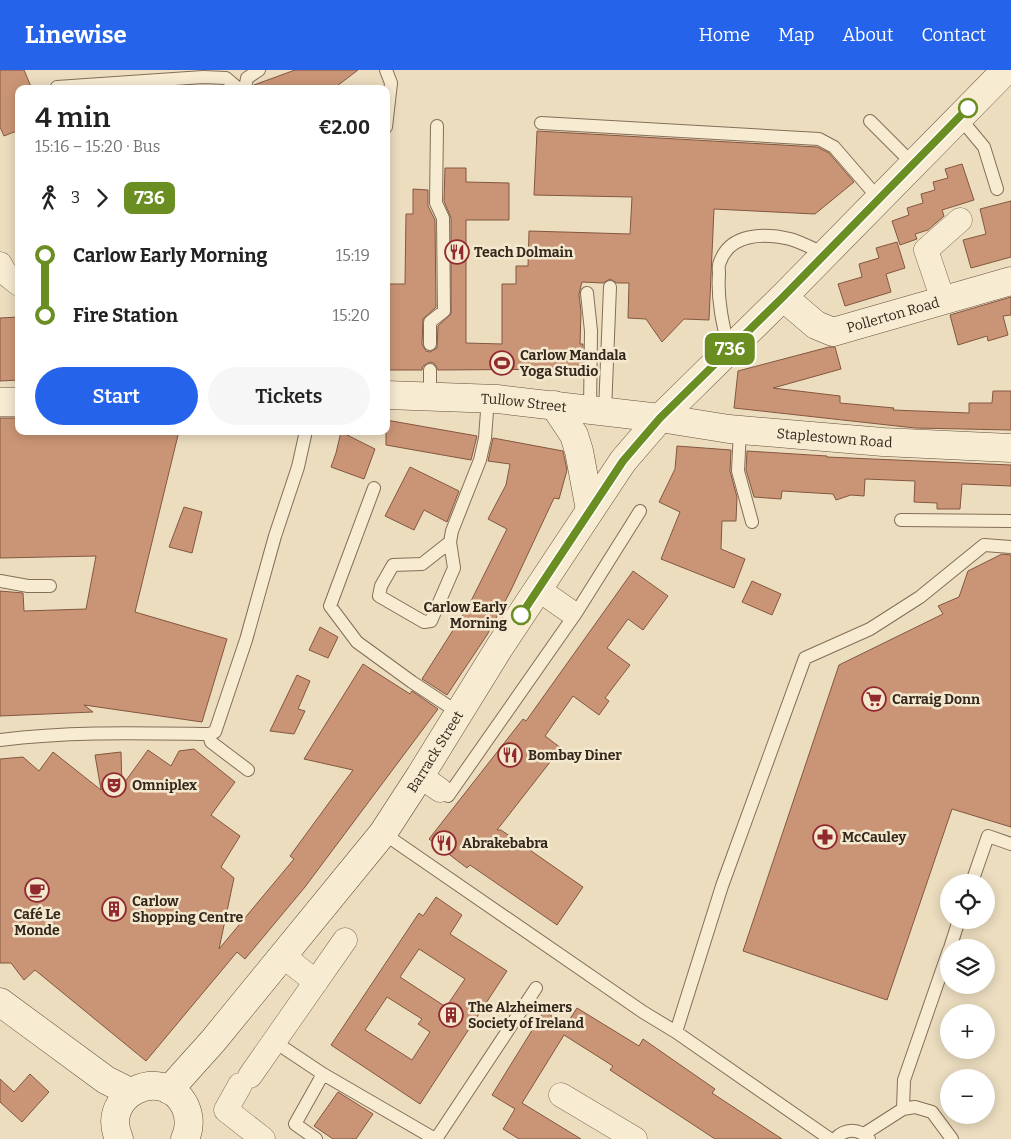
<!DOCTYPE html>
<html lang="en">
<head>
<meta charset="utf-8">
<style>
	:root { --surface:#fff; --page:#f6f6f6; --text:#222; --muted:#767676; --accent:#2563eb }
	body { margin:0; font-family:Bitter,serif; background:var(--page); color:var(--text); height:100vh; display:flex; flex-direction:column; font-size:19px; white-space:nowrap }
	* { box-sizing:border-box; margin:0 }
	p { font-size:16px; color:var(--muted) }
	.icon { flex:none; width:28px; height:28px; fill:none; stroke:currentColor; stroke-width:2; stroke-linecap:round; stroke-linejoin:round }
	.map { position:relative; flex:1; overflow:hidden }
	.sheet { position:absolute; left:15px; top:15px; width:375px; height:350px; display:flex; flex-direction:column; background:var(--surface); border-radius:10px; box-shadow:0 2px 12px #0003 }
	.sheet>* { flex:none }
	.badge { padding:0 10px; border-radius:8px; font-size:18px; line-height:32px }
	.tools { position:absolute; left:940px; top:804px; display:grid; gap:10px }
	.tools a { display:grid; place-items:center; width:55px; height:55px; border-radius:50%; background:var(--surface); box-shadow:0 2px 12px #0003; font-size:25px }
	.map>.badge { position:absolute; translate:-50% -50%; box-shadow:0 0 0 2px #fff }
	.legs { display:flex; align-items:center; gap:8px; height:55px; padding:0 20px; font-size:16px }
	.legs p { margin-inline-start:auto }
	.headline { display:flex; align-items:center; justify-content:space-between; height:85px; padding:0 20px }
	h1 { font-size:28px; font-weight:600; line-height:38px }
	.primary-button { display:flex; gap:10px; margin-top:auto; padding:10px 20px }
	.primary-button a { flex:1; height:58px; border-radius:30px; background:var(--accent); color:#fff; font-size:20px; font-weight:600; line-height:58px; text-align:center }
	.primary-button a+a { background:var(--page); color:var(--text) }
	ul { padding:0 20px; list-style:none }
	li { display:flex; align-items:center; gap:18px; height:60px; font-size:19px }
	li i { display:grid; place-items:center; width:8px; height:100%; margin:0 6px; background:currentColor }
	li i::after { content:''; width:12px; height:12px; margin:-6px; border:4px solid; border-radius:50%; background:var(--surface) }
	li p { margin-inline-start:auto }
	li:first-child i { background:linear-gradient(#0000 50%,currentColor 0) }
	li:last-child i { background:linear-gradient(currentColor 50%,#0000 0) }
	header { display:flex; align-items:center; gap:30px; box-sizing:border-box; height:70px; padding:0 25px; background:var(--accent); color:#fff }
	header strong { font-size:24px }
	nav { display:flex; gap:28px; margin-inline-start:auto; font-size:18px }
	.map>svg:first-child { display:block }
	.building { fill:#ca9576; stroke:#83573f; fill-rule:evenodd }
	.lines { fill:none; stroke-linecap:round; stroke-linejoin:round }
	.service-casing { stroke:#846e58; stroke-width:14 }
	.minor-casing { stroke:#846e58; stroke-width:25 }
	.secondary-casing { stroke:#664f3b; stroke-width:29 }
	.service { stroke:#f7ebd2; stroke-width:12 }
	.minor { stroke:#f7ebd2; stroke-width:24 }
	.secondary { stroke:#f7ebd2; stroke-width:28 }
	.line-1-casing { stroke:#fff; stroke-width:11 }
	.line-1 { stroke:#6b8e23; stroke-width:8 }
	.stop-1-dot { fill:#fff; stroke:#6b8e23; stroke-width:2.5 }
	.labels { text-anchor:middle; stroke-width:5; stroke-linejoin:round; paint-order:stroke }
	.poi-label { font-size:14px; font-weight:bold; fill:#34271c; stroke:#f4e8ce; text-anchor:start }
	.street-label { font-size:14px; fill:#34271c; stroke:#f4e8ce }
	.stop-label { font-size:14px; font-weight:bold; fill:#34271c; stroke:#f4e8ce; text-anchor:end }
</style>
</head>
<body>
<header>
<strong>Linewise</strong>
<nav><a>Home</a><a>Map</a><a>About</a><a>Contact</a></nav>
</header>
<div class="map">
<svg width="1011" height="1069" viewBox="0 0 1011 1069">
	<rect width="100%" height="100%" fill="#ecddbf"/>
	<path class="building" d="M0,0H24L32,19H19V60L4,66L0,57Z
		M295,0H358L333,19H253L254,15Z
		M537,61L817,77L829,83L854,112L815,144L714,139L709,250L684,249L662,272L646,249L628,248L629,213H617L610,209L603,213L582,212L579,224L581,242L580,274H583L582,299L438,300L434,293L430,292L423,296L422,300H386V214H405L406,144H413V119L428,120V136L435,150L436,237L423,249L422,274L426,281L430,282L437,278L438,256L451,244V148L444,131L445,98H466V112L509,113V150H466V273L502,274V214H516V196H528L529,161L630,164L632,127L534,125Z
		M962,94L974,130L942,140L944,146L928,160L915,164L917,169L900,175L892,151L909,145L907,138L923,133L921,124L935,120L933,112L948,108L945,99Z
		M1011,131V187L971,198L963,170L986,164L980,139Z
		M897,172L905,198L886,204L891,222L845,236L838,214L862,207L859,194L879,188L876,178Z
		M1011,227V245L1003,246L1008,265L988,271L987,266L958,275L950,245Z
		M19,247V310L0,311V248Z
		M829,277H835L841,299L773,318L840,326V333L894,338L893,340L969,343V333H992L993,321H1011V360L915,358L734,338L738,301Z
		M0,348H19V361H179L135,542L227,569L202,652L84,635L93,642L0,646V521L23,523L24,541L86,539L96,486L0,488Z
		M386,350L477,366L471,390L386,375Z
		M341,362L375,379L364,409L331,397L336,383Z
		M493,368L563,381L567,400L559,429L554,428L511,520L487,565L447,625L422,609L469,535L507,459L488,449L506,415L510,394L488,391Z
		M677,376L731,380L730,401L737,427L736,451H722L721,479L745,489L734,518L661,489L680,442L659,432L675,399Z
		M747,381L827,386V387L1011,395V416L962,414L960,439H937V433L914,432L915,411L865,409L864,426L851,425L836,430L833,424L782,421L781,429L754,427L746,400Z
		M410,397L459,421L447,452L424,440L414,460L385,446Z
		M184,437L202,442L192,483L169,477Z
		M1002,484L1011,485V757L952,739L887,930L743,881L839,595L943,544L938,536L959,527L968,501Z
		M633,501L668,526L643,560L628,549L607,578L630,595L605,628L609,631L599,645L573,626L545,666L561,678L497,760H501L583,817L557,855L470,795L467,798L429,769L523,649L526,651Z
		M752,511L781,524L772,545L742,532Z
		M320,557L338,567L328,588L309,580Z
		M363,594L410,624L412,621L438,639L305,817L245,889L237,882L146,991L35,900L24,910L11,893H0V689L23,687L39,701L53,682L101,720L95,685L121,682L122,716L148,680L171,696L179,681L194,679L235,712L211,745L240,766L221,797L234,808L219,879L294,789L290,786L353,700L304,689Z
		M297,605L310,611L298,639L305,641L294,664L270,661Z
		M436,827L462,845L450,864L507,901L420,1034L331,975L419,843L423,846ZM419,879L465,909L446,937L400,907ZM387,927L422,949L418,954L430,962L412,990L365,960Z
		M577,938L639,976L643,969L715,1019L712,1023L782,1069H715L610,1000L613,996L564,965L522,1033L581,1069H519L503,1059L515,1039L492,1025L544,941L566,955Z
		M30,1004L49,1022L22,1052L0,1032V1009L14,1022Z
		M338,1022L373,1044L356,1069H333L314,1056Z"/>
	<g class="lines">
		<g class="service-casing">
			<path id="service" d="M386,0L391,13L386,57
				M57,17L203,7L226,8L239,19
				M245,19L247,8L259,0
				M959,47L984,77L997,119
				M870,51L913,94
				M541,53L819,69L834,77L879,129
				M587,223L591,261L590,339
				M430,274V252L444,241L443,148L436,133L437,56
				M729,280C723,255 717,230 719,204C719,200 718,195 720,192C730,163 764,163 790,169C801,172 814,179 825,184
				M430,300V327
				M605,341L610,217
				M740,359L738,401L752,452
				M374,418L330,536L357,572L412,612L459,643
				M901,450L1011,451
				M450,472L422,494L393,495L381,516L379,526L424,552L431,551L454,498L450,472L452,461L480,390L485,368L488,328
				M0,511L28,516H50
				M209,664L211,672L248,700
				M0,670C70,661 139,663 209,664L215,662L246,570L275,466L298,397L306,361
				M440,720L448,726L576,543L640,441
				M383,763L643,942L676,962L830,1069
				M972,812L988,766L1011,774
				M950,878L959,850
				M949,880L904,1010L903,1039L915,1037L932,1042L952,1069
				M676,962L722,816L805,588L870,559L920,527L984,475L1011,477
				M275,972L323,1004L435,1069
				M864,1064L903,1039
				M316,1069L295,1054L323,1004
				M436,1069L536,918
				M835,1069C845,1058 859,1058 869,1069"/>
		</g>
		<g class="minor-casing">
			<path id="minor" d="M0,194L5,203L19,214
				M943,230L926,180L960,150
				M538,519L568,540
				M420,706L440,720
				M283,886L316,912
				M250,1006L345,870
				M240,1015L226,1040L263,1069
				M561,1025L635,1069"/>
		</g>
		<g class="secondary-casing">
			<g id="secondary">
				<path id="s1" d="M783,227L816,255L833,262L1011,211"/>
				<path id="s2" d="M386,325L497,329L660,348L729,359L883,372L1011,378"/>
				<path d="M0,332H19"/>
				<path d="M554,335L574,365L579,381L590,440"/>
				<path d="M0,932L106,1010L130,1022"/>
				<path id="s3" d="M169,1020L213,971L383,763L420,706L499,578L623,391L660,348L783,227L1006,0"/>
				<path d="M119,1069C99,1024 163,994 185,1036C190,1047 190,1058 185,1069"/>
			</g>
		</g>
		<use href="#service" class="service"/>
		<use href="#minor" class="minor"/>
		<use href="#secondary" class="secondary"/>
	</g>
	<g class="lines">
		<g class="line-1-casing">
			<path id="line-1" d="M521,545L623,391L660,348L783,227L968,38"/>
		</g>
		<use href="#line-1" class="line-1"/>
	</g>
	<defs>
		<g id="restaurant-ring" transform="scale(1.25)"><circle r="9.5" fill="#f4e8ce" stroke="#912a2f" stroke-width="1.5"/><path d="M-5-6h1v4h1v-4h1v4h1v-4h1v5L-1.5 .5V6h-2V.5L-5-1ZM5-6V6H3V1.5H1.5Q1.5-4 5-6Z" fill="#912a2f"/></g>
		<g id="stadium-ring" transform="scale(1.25)"><circle r="9.5" fill="#f4e8ce" stroke="#912a2f" stroke-width="1.5"/><path d="M0-5a6.5 5 0 1 0 0 10a6.5 5 0 1 0 0-10ZM-3.5-1.8h7v3.6h-7Z" fill="#912a2f"/></g>
		<g id="supermarket-ring" transform="scale(1.25)"><circle r="9.5" fill="#f4e8ce" stroke="#912a2f" stroke-width="1.5"/><path d="M-6-5.5h2.5l.6 2H6L4.5 2H-2.5L-4.4-4H-6ZM-1.5 3.2a1.3 1.3 0 1 0 .1 0ZM3 3.2a1.3 1.3 0 1 0 .1 0Z" fill="#912a2f"/></g>
		<g id="theatre-ring" transform="scale(1.25)"><circle r="9.5" fill="#f4e8ce" stroke="#912a2f" stroke-width="1.5"/><path d="M-5-5.5Q0-4 5-5.5V0Q5 5 0 6Q-5 5-5 0ZM-3.3-2.5H-1v1.5H-3.3ZM1-2.5H3.3v1.5H1ZM-2.8 1Q0 5.5 2.8 1Z" fill="#912a2f"/></g>
		<g id="pharmacy-ring" transform="scale(1.25)"><circle r="9.5" fill="#f4e8ce" stroke="#912a2f" stroke-width="1.5"/><path d="M-2-6h4v4h4v4h-4v4h-4v-4h-4v-4h4Z" fill="#912a2f"/></g>
		<g id="cafe-ring" transform="scale(1.25)"><circle r="9.5" fill="#f4e8ce" stroke="#912a2f" stroke-width="1.5"/><path d="M-5.5-4.5H6V0H3Q3 3.5 0 3.5H-2.5Q-5.5 3.5-5.5 0ZM3-3.2v2h1.7v-2ZM-6 4.5H4V6H-6Z" fill="#912a2f"/></g>
		<g id="building-ring" transform="scale(1.25)"><circle r="9.5" fill="#f4e8ce" stroke="#912a2f" stroke-width="1.5"/><path d="M-4-6H4V6H1V3H-1V6H-4ZM-2.5-4.3h1.7v1.8h-1.7ZM.8-4.3h1.7v1.8H.8ZM-2.5-1h1.7V.8h-1.7ZM.8-1h1.7V.8H.8Z" fill="#912a2f"/></g>
	</defs>
	<g fill-rule="evenodd">
		<use href="#restaurant-ring" x="457" y="182"/>
		<use href="#stadium-ring" x="502" y="293"/>
		<use href="#supermarket-ring" x="874" y="629"/>
		<use href="#restaurant-ring" x="510" y="685"/>
		<use href="#theatre-ring" x="114" y="715"/>
		<use href="#pharmacy-ring" x="825" y="767"/>
		<use href="#restaurant-ring" x="444" y="773"/>
		<use href="#cafe-ring" x="37" y="820"/>
		<use href="#building-ring" x="114" y="839"/>
		<use href="#building-ring" x="451" y="945"/>
	</g>
	<g class="stop-1-dot">
		<circle cx="968" cy="38" r="9"/>
		<circle cx="521" cy="545" r="9"/>
	</g>
	<g class="labels">
		<g class="poi-label">
			<text x="474" y="187">Teach Dolmain</text>
			<text x="520" y="290">Carlow Mandala<tspan x="520" dy="16">Yoga Studio</tspan></text>
			<text x="892" y="634">Carraig Donn</text>
			<text x="528" y="690">Bombay Diner</text>
			<text x="132" y="720">Omniplex</text>
			<text x="842" y="772">McCauley</text>
			<text x="462" y="778">Abrakebabra</text>
			<text x="132" y="836">Carlow<tspan x="132" dy="16">Shopping Centre</tspan></text>
			<text x="37" y="849" text-anchor="middle">Café Le<tspan x="37" dy="16">Monde</tspan></text>
			<text x="468" y="942">The Alzheimers<tspan x="468" dy="16">Society of Ireland</tspan></text>
		</g>
		<g class="street-label">
			<text dy="5" stroke="none"><textPath href="#s1" startOffset="124">Pollerton Road</textPath></text>
			<text dy="5" stroke="none"><textPath href="#s2" startOffset="138">Tullow Street</textPath></text>
			<text dy="5" stroke="none"><textPath href="#s2" startOffset="451">Staplestown Road</textPath></text>
			<text dy="5" stroke="none"><textPath href="#s3" startOffset="431">Barrack Street</textPath></text>
		</g>
		<g class="stop-label">
			<text x="507" y="542">Carlow Early<tspan x="507" dy="16">Morning</tspan></text>
		</g>
	</g>
</svg>
<div class="tools">
<a><svg class="icon" aria-label="locate" viewBox="0 0 24 24"><circle cx="12" cy="12" r="6"/><path d="M12 2v4M12 18v4M2 12h4M18 12h4"/></svg></a>
<a><svg class="icon" aria-label="layers" viewBox="0 0 24 24"><path d="M12 4l9 5-9 5-9-5zM3 14l9 5 9-5"/></svg></a>
<a>+</a>
<a>−</a>
</div>
<b class="badge" style="left:730px;top:279px;background:#6b8e23;color:#fff">736</b>
<section class="sheet">
<div class="headline"><div><h1>4 min</h1><p>15:16 – 15:20 · Bus</p></div><b>€2.00</b></div>
<div class="legs"><svg class="icon" aria-label="walk" viewBox="0 0 24 24"><circle cx="13" cy="4" r="2"/><path d="M13 8l-2 6 4 7M11 14l-3 7M7 12l3-4h3l4 4"/></svg>3<svg class="icon" aria-label="forward" viewBox="0 0 24 24"><path d="M9 5l7 7-7 7"/></svg><b class="badge" style="background:#6b8e23;color:#fff">736</b></div>
<ul>
<li><i style="color:#6b8e23"></i><b>Carlow Early Morning</b><p>15:19</p></li>
<li><i style="color:#6b8e23"></i><b>Fire Station</b><p>15:20</p></li>
</ul>
<div class="primary-button"><a>Start</a><a>Tickets</a></div>
</section>
</div>
</body>
</html>
